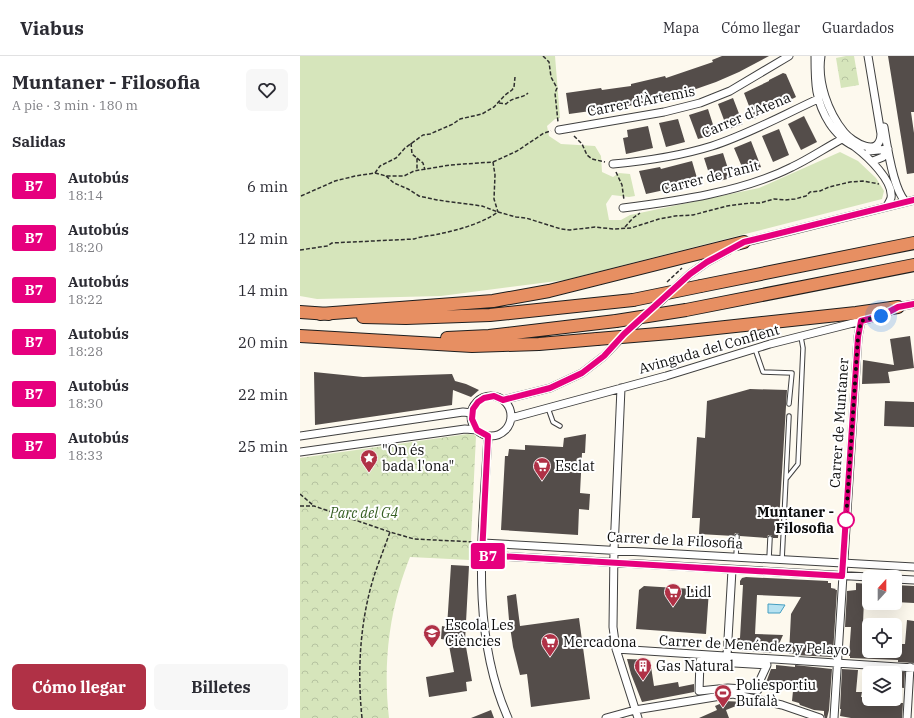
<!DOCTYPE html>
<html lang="es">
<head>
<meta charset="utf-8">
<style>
	:root { --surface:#fff; --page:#f7f7f7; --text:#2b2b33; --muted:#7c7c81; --line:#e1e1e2; --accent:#b03146 }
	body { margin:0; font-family:"IBM Plex Serif",serif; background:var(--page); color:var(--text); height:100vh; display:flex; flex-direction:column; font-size:15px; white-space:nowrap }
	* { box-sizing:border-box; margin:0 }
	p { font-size:13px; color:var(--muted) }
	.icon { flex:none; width:22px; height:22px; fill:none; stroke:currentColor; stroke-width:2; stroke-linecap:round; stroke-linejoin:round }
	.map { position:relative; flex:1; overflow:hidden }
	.side { display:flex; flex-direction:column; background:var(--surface); width:300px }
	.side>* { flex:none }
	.badge { padding:0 8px; border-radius:3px; font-size:14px; line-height:26px }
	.needle { width:26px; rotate:21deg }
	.controls { position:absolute; left:562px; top:514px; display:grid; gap:8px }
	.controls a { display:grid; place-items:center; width:40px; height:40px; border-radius:6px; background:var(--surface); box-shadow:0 4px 16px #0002; font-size:20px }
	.you { position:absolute; width:20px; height:20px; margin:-10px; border:3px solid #fff; border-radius:50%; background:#1a73e8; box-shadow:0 0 0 6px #1a73e833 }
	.map>.badge { position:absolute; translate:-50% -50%; box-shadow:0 0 0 2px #fff }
	h2 { padding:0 12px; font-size:15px; line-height:36px }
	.round { display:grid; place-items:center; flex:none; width:42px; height:42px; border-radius:6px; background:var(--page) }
	.overview { display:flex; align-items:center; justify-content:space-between; height:68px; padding:0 12px }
	h1 { font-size:19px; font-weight:700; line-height:30px }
	.action { display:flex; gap:8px; margin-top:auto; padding:8px 12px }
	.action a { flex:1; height:46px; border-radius:6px; background:var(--accent); color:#fff; font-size:16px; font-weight:700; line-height:46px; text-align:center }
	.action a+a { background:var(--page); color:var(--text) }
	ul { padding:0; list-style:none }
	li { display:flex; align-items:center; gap:12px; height:52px; padding:0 12px }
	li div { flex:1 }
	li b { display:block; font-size:15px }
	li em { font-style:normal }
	li .badge { min-width:44px; font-weight:700; text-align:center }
	header { display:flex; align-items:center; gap:24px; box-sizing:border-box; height:56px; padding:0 20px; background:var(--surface); border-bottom:1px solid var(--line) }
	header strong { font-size:19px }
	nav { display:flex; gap:22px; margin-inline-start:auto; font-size:14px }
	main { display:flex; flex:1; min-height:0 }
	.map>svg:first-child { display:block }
	.grass { fill:#d6e5bb }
	.park { fill:url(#park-crowns) }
	.water { fill:#b7e2f1; stroke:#449ec1 }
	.building { fill:#544d4a }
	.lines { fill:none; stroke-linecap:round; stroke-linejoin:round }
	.lane-casing { stroke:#404040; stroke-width:5.5 }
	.street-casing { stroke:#404040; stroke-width:9 }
	.highway-casing { stroke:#1e1e1e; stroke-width:14 }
	.path { stroke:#2f2f2f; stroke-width:1.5; stroke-dasharray:4 2; stroke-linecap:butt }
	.lane { stroke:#fff; stroke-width:3.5 }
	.street { stroke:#fff; stroke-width:7 }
	.highway { stroke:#e78f62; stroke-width:12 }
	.highway-bridge-casing { stroke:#1e1e1e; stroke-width:14; stroke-linecap:butt }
	.highway-bridge { stroke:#e78f62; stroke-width:12 }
	.line-casing { stroke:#fff; stroke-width:9 }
	.line { stroke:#e6007e; stroke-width:6 }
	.walk { stroke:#0d0d0d; stroke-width:4; stroke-dasharray:0 7.2 }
	.stop-dot { fill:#fff; stroke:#e6007e; stroke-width:2 }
	.labels { text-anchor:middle; stroke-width:4; stroke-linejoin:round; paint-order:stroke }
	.street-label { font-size:14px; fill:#0d0d0d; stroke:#fff }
	.poi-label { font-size:14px; fill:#0d0d0d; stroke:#fff; text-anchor:start }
	.stop-label { font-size:14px; font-weight:bold; fill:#0d0d0d; stroke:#fff; text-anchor:end }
	.park-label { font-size:14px; font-style:italic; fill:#365f23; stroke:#fff }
</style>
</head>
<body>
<header>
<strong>Viabus</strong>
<nav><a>Mapa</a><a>Cómo llegar</a><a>Guardados</a></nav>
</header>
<main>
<section class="side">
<div class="overview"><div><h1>Muntaner - Filosofia</h1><p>A pie · 3 min · 180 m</p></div><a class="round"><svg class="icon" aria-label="heart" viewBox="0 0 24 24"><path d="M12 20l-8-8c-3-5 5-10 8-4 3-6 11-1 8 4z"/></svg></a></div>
<h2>Salidas</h2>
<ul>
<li><span class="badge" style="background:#e6007e;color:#fff">B7</span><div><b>Autobús</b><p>18:14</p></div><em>6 min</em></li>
<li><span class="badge" style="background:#e6007e;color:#fff">B7</span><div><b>Autobús</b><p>18:20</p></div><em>12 min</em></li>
<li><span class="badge" style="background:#e6007e;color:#fff">B7</span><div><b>Autobús</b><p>18:22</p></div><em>14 min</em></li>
<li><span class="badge" style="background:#e6007e;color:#fff">B7</span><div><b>Autobús</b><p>18:28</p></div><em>20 min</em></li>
<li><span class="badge" style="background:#e6007e;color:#fff">B7</span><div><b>Autobús</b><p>18:30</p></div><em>22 min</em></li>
<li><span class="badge" style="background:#e6007e;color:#fff">B7</span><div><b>Autobús</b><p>18:33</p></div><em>25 min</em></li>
</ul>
<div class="action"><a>Cómo llegar</a><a>Billetes</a></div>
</section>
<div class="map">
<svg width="614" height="662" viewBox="0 0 614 662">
	<defs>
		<pattern id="park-crowns" width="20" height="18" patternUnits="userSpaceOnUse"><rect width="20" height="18" fill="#d6e5bb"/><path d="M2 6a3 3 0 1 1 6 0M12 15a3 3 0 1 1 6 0" fill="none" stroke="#b6c3a0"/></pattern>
	</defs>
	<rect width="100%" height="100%" fill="#fdf9ee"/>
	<path class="grass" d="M0,0H255L260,62L255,63L247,70L249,80L261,88L295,90L301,100L302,116L313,121L319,117L330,118L335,140L329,141L312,139L306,148L309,164H321L330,159L459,132L540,96L558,105L576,122L584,135L582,143L265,224L141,240L17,243L0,240Z"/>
	<path class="park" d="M546,0H554L559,29L541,32L536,2Z
		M168,378L174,379L176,380L170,504L110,501C106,511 102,522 99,533C87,575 84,619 89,662H0V402Z"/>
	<path class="water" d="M468,548L485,549L480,557H468Z"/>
	<path class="building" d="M422,0H469L439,16L416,26L376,40L334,49L269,58L266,37L301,32L302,34L331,30V28L365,20L366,22L413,6L412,4Z
		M588,0H614V56H611L614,77V117L607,118Z
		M483,17L486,18L496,41L454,63L444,37L469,25V24Z
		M433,42L443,68L429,73L427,72L418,48Z
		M408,53L416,78L398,83L389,59Z
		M504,60L517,86L501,94L488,68Z
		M378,63L385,86L366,91L359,67Z
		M348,70L353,92L326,98L323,82L328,81L327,74Z
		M479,73L489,99L473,106L462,80Z
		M451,85L461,111L445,118L434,92Z
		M423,97L431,122L412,127L404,102Z
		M392,105L399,129L379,133L378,131L346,138L339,115L360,111L361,113Z
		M610,280L614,312L588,316L590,327L562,328L563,304L594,309L590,283Z
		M14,316L63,321L152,318L155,325L166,328L179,334L171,341L153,334L152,349L15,369Z
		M450,333L487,334L478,482H473L471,479H468L467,482L440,480L438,477H435L434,480L399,478L400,462H392L397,381L405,382L407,345Z
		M585,345L614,346V371L584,370Z
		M286,378L285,397H282L280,437L290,438L289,454L279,453L278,479L201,474L205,400H208L209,393L225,394V389L263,391L264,382Z
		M151,509L169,510L165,585L172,625L166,626L167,635L129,641L126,621L154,616L148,584L141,583L142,570L147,571Z
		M446,521L528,525V527H531V532L536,533L535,534H537L533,597H532V601L495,599V598H489L491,558L501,541L457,539L455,578L483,579L475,597L443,595L439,593L437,586V582H440L443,529H440V525L442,522Z
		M556,527L569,528V545L564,544L563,567H569V595H595V588H605L607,564L614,565V607L598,606V604L550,602V600H549L551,571H545L547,535L556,534Z
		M595,529L614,530V547L595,546Z
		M344,530L409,534L406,578L336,573L339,534Z
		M216,538L220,570L279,562L290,643L231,651L227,618L220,619L213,591L209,564L207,540Z
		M327,603L350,604L354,630L378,626L379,631L394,628V636L342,646L331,618Z
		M476,609L495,611V609L532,613L529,654L527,662H525L524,659V655L514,654L500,649L499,647L492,645L493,635L464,632L471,613H476Z
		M542,613L558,614L556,636H562L561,641L569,642V643H594V647H603L602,662H551L540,660L541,653H540Z
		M595,616H605L604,632L595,631Z
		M424,645L446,646L426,654L429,662H399L417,654L415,650L424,646Z
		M191,654L194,662H171Z"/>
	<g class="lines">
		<g class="lane-casing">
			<path id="lane" d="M455,293L463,316L492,317L489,348
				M248,352L253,366L260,370
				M486,423L498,408L503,292L501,281
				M436,501L437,480
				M469,503L470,482
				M482,504L489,360"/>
		</g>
		<g class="street-casing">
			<path id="street" d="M515,0C515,27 515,45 530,68C533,73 538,78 542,82C545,86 551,88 555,91C567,100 594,125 591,142C590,145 588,148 587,150
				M521,0C517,26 528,56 544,76C552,86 580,103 581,78L568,0
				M584,71C587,90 593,132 605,145
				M259,74L364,56L400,47L430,35L489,0
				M569,95L588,93
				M573,105L583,101L588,93
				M313,108C346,105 380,100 412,90C449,78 483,59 518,43
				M323,152C377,145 443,136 492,111C509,103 525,92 542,83
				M442,187L614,144
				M321,332L314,494L313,571L316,593L338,662
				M171 360a20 20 0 1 1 40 0a20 20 0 1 1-40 0Z
				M203,344L250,332L282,317L304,300L325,278L390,218L407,206L429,194
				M211,362L366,320L470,288L581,260L598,251L614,248
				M0,380L163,356L172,357
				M188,380C183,473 169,574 208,662
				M0,396L165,373L177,374
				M183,487L614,511
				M182,499L569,521
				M595,523L614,524
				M316,593L614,612
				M427,600L432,514
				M400,605L467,609L461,622L458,634L428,632L399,635Z
				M306,662L335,654L433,638L482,649L520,662
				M534,662L558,281L561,265
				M607,662L610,611"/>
		</g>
		<g class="highway-casing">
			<path id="highway" d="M401,230L614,187
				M386,254L614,209
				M0,256L29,258
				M20,258L193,245L249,235L444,186
				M63,261L106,262L190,259L333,244
				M370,277L556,257L598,251
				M0,280L172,290L239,288L297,283
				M147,282L189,280L316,265"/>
		</g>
		<path class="path" d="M243,0L249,6L251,21L257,32L255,37L258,66
			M199,47L206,48C214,40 222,43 228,37
			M274,80L282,88L287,99L292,103L305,106
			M111,87L112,98L117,102V114
			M117,102L123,107L125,114
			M193,106L217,95L244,77L251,75
			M316,116L322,129L324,144
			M75,117L80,110L96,102L105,92L123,79L130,78L153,68L160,63L182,58L194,51L205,39L212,34L214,31L215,21
			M86,120L94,127L108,133L119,140L137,144L182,150L198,156
			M1,140L35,125L55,120L75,117L86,120H104L114,115L150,109L193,106L195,119L194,143L198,156
			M325,171L333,162L340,157
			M0,194L27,190L32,187L114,183C122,180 131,180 139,178C158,174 183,167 198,156L216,161L226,162L261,173L270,174L295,171L313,173L331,172L359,163L375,160L393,159L427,150L451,147H460L474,143L485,144L495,143L506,140L510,136L520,135L529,131L550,126L563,125L579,128
			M367,226L382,212
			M0,438L14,450
			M0,450H14L90,476
			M62,662C57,614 60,563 75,517C80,503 85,490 90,476L114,483L175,486"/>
		<use href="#lane" class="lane"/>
		<use href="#street" class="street"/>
		<use href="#highway" class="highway"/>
		<g class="highway-bridge-casing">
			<path id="highway-bridge" d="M333,244L401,230
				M316,265L386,254
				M297,283L370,277"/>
		</g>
		<use href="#highway-bridge" class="highway-bridge"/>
	</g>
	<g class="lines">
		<g class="line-casing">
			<path id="line" d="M614,144L444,186L407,206L390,218L324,278L304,300L282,317L250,332L203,344L194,340L184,342L178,346L173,353L172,363L177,374L188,380L182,499L542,520L558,281L561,265L581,260L598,251L614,248"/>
		</g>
		<use href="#line" class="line"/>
		<path class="walk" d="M546,464L558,281L561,265L581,260"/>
	</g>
	<defs>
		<g id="sight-pin" transform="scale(0.9)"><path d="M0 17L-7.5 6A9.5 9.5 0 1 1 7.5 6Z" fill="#b03146" stroke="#fff"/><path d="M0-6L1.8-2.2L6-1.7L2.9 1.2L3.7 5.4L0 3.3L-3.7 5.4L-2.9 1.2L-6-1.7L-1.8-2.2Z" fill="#fff"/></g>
		<g id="supermarket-pin" transform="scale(0.9)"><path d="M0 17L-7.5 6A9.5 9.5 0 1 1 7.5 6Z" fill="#b03146" stroke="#fff"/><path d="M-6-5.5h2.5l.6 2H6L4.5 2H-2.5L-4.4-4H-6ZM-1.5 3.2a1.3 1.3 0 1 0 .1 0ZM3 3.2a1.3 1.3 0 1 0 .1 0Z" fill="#fff"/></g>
		<g id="school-pin" transform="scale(0.9)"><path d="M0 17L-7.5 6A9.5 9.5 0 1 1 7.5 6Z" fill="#b03146" stroke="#fff"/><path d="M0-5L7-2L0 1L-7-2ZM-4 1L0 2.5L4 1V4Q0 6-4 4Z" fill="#fff"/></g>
		<g id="building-pin" transform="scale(0.9)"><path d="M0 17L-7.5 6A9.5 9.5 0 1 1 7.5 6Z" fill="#b03146" stroke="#fff"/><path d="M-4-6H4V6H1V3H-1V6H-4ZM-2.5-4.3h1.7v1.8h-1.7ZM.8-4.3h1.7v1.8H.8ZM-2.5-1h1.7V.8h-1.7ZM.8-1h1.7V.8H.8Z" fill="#fff"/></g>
		<g id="stadium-pin" transform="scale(0.9)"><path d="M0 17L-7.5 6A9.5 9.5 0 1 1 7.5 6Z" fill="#b03146" stroke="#fff"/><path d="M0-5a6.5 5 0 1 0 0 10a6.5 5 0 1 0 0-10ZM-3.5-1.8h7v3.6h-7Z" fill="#fff"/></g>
	</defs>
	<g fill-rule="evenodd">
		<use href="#sight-pin" x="69" y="402"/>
		<use href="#supermarket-pin" x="242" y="410"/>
		<use href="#supermarket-pin" x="373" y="536"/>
		<use href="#school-pin" x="132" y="577"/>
		<use href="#supermarket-pin" x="250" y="586"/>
		<use href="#building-pin" x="343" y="610"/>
		<use href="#stadium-pin" x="423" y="637"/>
	</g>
	<circle class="stop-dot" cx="546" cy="464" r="8"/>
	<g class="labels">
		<g class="street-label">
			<text transform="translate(341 45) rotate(-11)" y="5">Carrer d'Àrtemis</text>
			<text transform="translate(446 59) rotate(-23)" y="5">Carrer d'Atena</text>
			<text transform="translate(410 121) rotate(-14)" y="5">Carrer de Tanit</text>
			<text transform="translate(409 293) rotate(-16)" y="5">Avinguda del Conflent</text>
			<text transform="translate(539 367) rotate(-86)" y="5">Carrer de Muntaner</text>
			<text transform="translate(375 484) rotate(3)" y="5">Carrer de la Filosofia</text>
			<text transform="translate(454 589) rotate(3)" y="5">Carrer de Menéndez y Pelayo</text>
		</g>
		<g class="poi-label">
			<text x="82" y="399">"On és<tspan x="82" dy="16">bada l'ona"</tspan></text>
			<text x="255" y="415">Esclat</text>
			<text x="386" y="541">Lidl</text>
			<text x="145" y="574">Escola Les<tspan x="145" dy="16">Ciències</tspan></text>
			<text x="263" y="591">Mercadona</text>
			<text x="356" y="615">Gas Natural</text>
			<text x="436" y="634">Poliesportiu<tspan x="436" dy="16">Bufalà</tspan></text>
		</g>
		<g class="stop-label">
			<text x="534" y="461">Muntaner -<tspan x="534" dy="16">Filosofia</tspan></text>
		</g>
		<g class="park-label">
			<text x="64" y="462">Parc del G4</text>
		</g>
	</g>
</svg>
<div class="controls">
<a><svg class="needle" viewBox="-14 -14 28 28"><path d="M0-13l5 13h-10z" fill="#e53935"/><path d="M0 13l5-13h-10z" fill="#7c7c81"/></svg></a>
<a><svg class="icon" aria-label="locate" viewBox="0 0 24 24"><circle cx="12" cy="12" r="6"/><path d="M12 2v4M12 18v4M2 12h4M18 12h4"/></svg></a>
<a><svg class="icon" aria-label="layers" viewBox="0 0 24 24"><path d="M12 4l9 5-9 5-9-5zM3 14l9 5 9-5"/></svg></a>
</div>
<div class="you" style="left:581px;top:260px"></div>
<b class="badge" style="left:188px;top:500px;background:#e6007e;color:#fff">B7</b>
</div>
</main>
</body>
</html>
